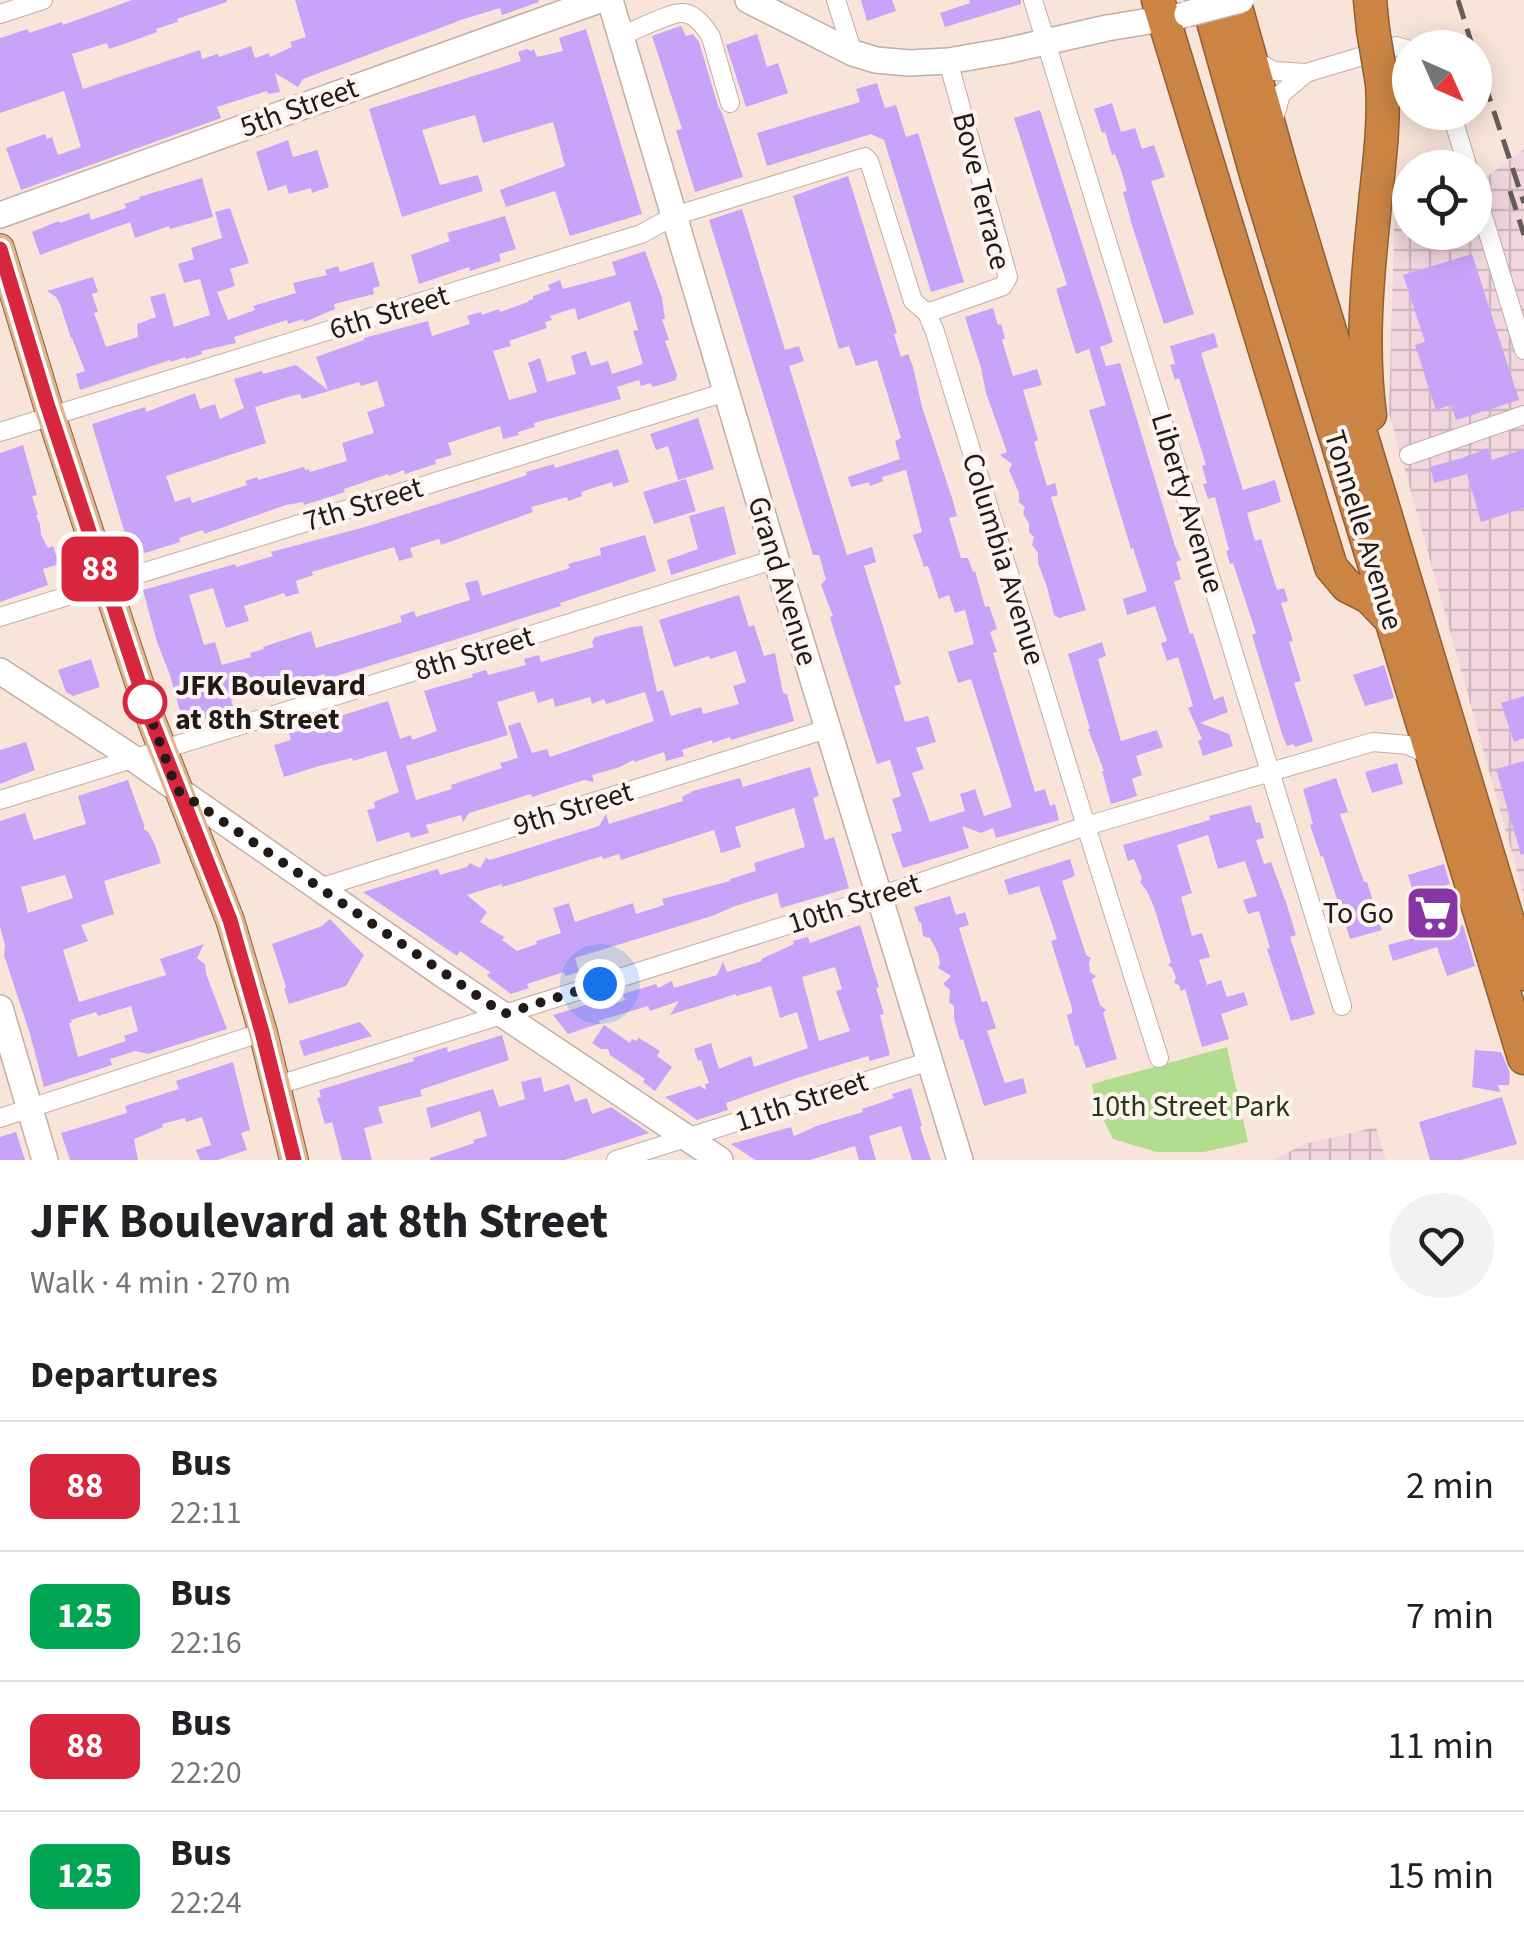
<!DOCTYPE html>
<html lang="en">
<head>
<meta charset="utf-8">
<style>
	:root { --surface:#fff; --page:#f2f2f2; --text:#202124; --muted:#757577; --line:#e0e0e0 }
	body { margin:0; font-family:"Source Sans 3",sans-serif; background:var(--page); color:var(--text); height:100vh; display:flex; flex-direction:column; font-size:38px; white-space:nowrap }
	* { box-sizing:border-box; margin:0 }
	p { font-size:32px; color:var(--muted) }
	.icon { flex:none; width:55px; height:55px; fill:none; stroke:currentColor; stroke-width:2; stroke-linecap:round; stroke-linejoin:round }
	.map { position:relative; height:1160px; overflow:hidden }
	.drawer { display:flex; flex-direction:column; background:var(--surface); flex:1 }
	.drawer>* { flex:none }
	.badge { padding:0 20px; border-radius:15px; font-size:35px; line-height:65px }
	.needle { width:65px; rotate:135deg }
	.fabs { position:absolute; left:1392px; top:30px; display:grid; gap:20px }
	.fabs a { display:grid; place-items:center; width:100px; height:100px; border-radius:50%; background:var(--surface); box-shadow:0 5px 25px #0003; font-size:50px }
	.you { position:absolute; width:50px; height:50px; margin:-25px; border:8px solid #fff; border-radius:50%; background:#1a73e8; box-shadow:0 0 0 15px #1a73e833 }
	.map>.badge { position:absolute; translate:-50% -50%; box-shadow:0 0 0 5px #fff }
	h2 { padding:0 30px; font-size:38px; line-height:90px }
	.round { display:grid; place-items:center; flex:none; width:105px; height:105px; border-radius:52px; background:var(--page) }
	.head { display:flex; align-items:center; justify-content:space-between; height:170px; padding:0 30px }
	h1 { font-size:48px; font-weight:700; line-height:75px }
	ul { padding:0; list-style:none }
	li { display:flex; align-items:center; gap:30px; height:130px; padding:0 30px; border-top:2px solid var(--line) }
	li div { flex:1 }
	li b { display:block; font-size:38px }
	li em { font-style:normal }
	li .badge { min-width:110px; font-weight:700; text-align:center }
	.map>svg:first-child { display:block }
	.industrial { fill:url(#industrial-grid) }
	.green { fill:#b2dd8e }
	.building { fill:#c7a4f9; fill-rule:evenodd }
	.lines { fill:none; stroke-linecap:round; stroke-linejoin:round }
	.street-casing { stroke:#c2aea4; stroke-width:20 }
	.secondary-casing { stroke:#c2aea4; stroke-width:28 }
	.primary-casing { stroke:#905f34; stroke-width:30 }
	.highway-casing { stroke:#905f34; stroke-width:35 }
	.street { stroke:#fff; stroke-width:18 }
	.secondary { stroke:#fff; stroke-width:25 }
	.primary { stroke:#e0b58e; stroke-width:28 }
	.highway { stroke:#cb8443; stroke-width:32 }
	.rail { stroke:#665b56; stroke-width:5; stroke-dasharray:20 10; stroke-linecap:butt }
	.secondary-bridge-casing { stroke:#c2aea4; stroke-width:28; stroke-linecap:butt }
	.highway-bridge-casing { stroke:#905f34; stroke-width:35; stroke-linecap:butt }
	.secondary-bridge { stroke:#fff; stroke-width:25 }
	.highway-bridge { stroke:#cb8443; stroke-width:32 }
	.line-casing { stroke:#fff; stroke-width:22 }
	.line { stroke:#d7263d; stroke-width:15 }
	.walk { stroke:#211a17; stroke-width:10; stroke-dasharray:0 18 }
	.stop-dot { fill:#fff; stroke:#d7263d; stroke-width:5 }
	.labels { text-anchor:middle; stroke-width:8; stroke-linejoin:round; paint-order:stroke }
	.street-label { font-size:30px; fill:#211a17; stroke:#fdf4f0 }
	.stop-label { font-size:30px; font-weight:bold; fill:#211a17; stroke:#fdf4f0; text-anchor:start }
	.poi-label { font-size:30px; fill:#211a17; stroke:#fdf4f0; text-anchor:end }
	.park-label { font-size:30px; fill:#273916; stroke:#fdf4f0 }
</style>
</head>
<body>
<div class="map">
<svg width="1524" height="1160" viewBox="0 0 1524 1160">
	<defs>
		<pattern id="industrial-grid" width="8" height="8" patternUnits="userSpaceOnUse" patternTransform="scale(2.5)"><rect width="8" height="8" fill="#f1d7dd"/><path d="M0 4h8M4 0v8" fill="none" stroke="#ceb8bd"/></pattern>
	</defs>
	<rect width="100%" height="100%" fill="#f9e4da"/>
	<path class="industrial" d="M1524,149V896L1389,413L1395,197L1410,194V232H1475V180L1485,178Z
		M1376,1127L1386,1160H1273L1304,1144Z"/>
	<path class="green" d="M1227,1047L1248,1142L1204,1152H1157L1113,1139L1096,1105L1092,1084Z"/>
	<path class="building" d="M132,0H227V2L177,19L178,22L156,29L157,32L124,44L109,49L107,43L72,54L83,89L200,50L202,59L218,54L219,57L251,46L255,58L269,53L270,57L292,47L290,42L306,37L295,0H538L539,2L502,15L500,8L464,19L303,79L298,87L275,73L280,92L268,94L267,91L217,107L221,118L21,190L6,148L45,134L47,139L52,137L58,155L81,147L64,91L0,113V38L28,29L29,33L62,22L63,25Z
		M861,0H892L896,11L867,21Z
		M969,0H1021V4L945,27L940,13L970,3Z
		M681,26L686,36L693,34L699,42L718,106L722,113L743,177L695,192L676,130L682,129L652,36Z
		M586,29L642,214L570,236L555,191L506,207L500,190L565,166L553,122L483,143L475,115L422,130L440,185L478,175L483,191L402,217L369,109L521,61L518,52L527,49L531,51L534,49L537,57L563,51L559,38Z
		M757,34L767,67L778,63L788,93L746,107L726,45Z
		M877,83L885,108L896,105L906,137L918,133L964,282L931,292L884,140L871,134L767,166L757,133L860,102L856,89Z
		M1112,103L1121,132L1135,128L1142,149L1154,145L1165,177L1151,181L1194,314L1164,324L1132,225L1123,192L1127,191L1121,170L1115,154L1112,155L1105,132L1102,133L1094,109Z
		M1040,110L1113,342L1100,347L1106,366L1120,363L1175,546L1181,560L1176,562L1181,579L1174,582L1190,634L1193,633L1214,700L1223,696L1228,712L1200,723L1229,734L1233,746L1203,756L1198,741L1202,739L1188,708L1193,706L1178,657L1167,661L1161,643L1167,641L1155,606L1127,615L1123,599L1147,591L1133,548L1131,549L1089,410L1106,405L1089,349L1076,354L1056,289L1067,285L1014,118Z
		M288,140L293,157L317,150L329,187L312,193L311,188L289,194L286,185L268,191L256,152Z
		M848,176L897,333L894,334L901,357L908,354L913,367L922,407L952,498L957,516L949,518L961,558H968L973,572L975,571L985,607L989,606L997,629L990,632L997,652L993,653L1035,792L1045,789L1050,806L1055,804L1059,820L996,838L993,828L981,833L962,826L969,848L903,868L891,834L902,831L892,799L901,796L890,760L877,764L834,631L830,617L833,616L821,585L826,579L819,555H813L709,220L742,209L785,350L799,346L804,361L789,366L847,555L872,547L876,562L864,566L901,684L894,686L905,722L928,716L936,742L916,748L924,769L912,773L930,822L965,811L960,794L975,789L984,816L1012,807L971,679L958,683L948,652L974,644L965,610L955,613L949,595L939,599L928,566L924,567L913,535L922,532L906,470L882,477L883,481L870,486L869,482L851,487L848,477L900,459L895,441L901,438L877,360L856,366L849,346L839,349L793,196Z
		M202,178L213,217L170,229L169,226L135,238L130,222L40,255L32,232L59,221L60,223L89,213L91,220L126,208L124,204L140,199L139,197Z
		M230,208L249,263L230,269L235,286L217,292L228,320L255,310L253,306L296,293L293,283L327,275L325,270L338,266L340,272L373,262L380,286L373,288L374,294L334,304L335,309L304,322L303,319L288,324L287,320L234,337L236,343L201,351L202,354L186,359L185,357L171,362L170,360L80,390L76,374L85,371L72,338H71L60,304L56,297L47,291L93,277L98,292L92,294L98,312L94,313L106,347L138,337L137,324L156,317L150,297L165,293L174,327L210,315L200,279L184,283L178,264L194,259L191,248L222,238L215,212Z
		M505,216L516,249L499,254L501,261L470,271L469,267L419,284L411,255L450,241L447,233Z
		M645,251L662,298L665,319H662L669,340L665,341L677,375L676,380L653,387L650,383L641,386L639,380L617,387L621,399L534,423L535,427L518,432L519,435L503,439L500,426L448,443L452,455L435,460L436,464L405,474L404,470L389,476L388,474L344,489L345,492L304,505L303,502L286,505L204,534L203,530L179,538L180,542L132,557L92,424L145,407L146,412L195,393L200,409L215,404L220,419L244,408L234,379L262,371L263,374L296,365L328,390L316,357L364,340V338L428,321L432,336L470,324L467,316L481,312L482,315L499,309L500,312L528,302V301L533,299V296L550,290L548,285L560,280L563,289L616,275L612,262ZM630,301L638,330L633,331L643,364L612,374L608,361L591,366L586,351L571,356L576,374L547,382L540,358L528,363L537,392L509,400L493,351L511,346L509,341L547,328L545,322L552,320L550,316L575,308L578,320ZM377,381L385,406L367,412L374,433L342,443L347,461L310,472L309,469L305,470L304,467L258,480V477L245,481L247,485L192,503L190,497L175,502L166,476L266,443L255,407L291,396L300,394L302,399L359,382L361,386Z
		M1472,254L1519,400L1456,420L1451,405L1436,410L1415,345L1425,342L1403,275Z
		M993,308L998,325L1001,324L1005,338L1002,340L1013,376L1037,369L1042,385L1023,390L1038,440L1034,442L1047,486L1055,483L1058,495L1051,497L1086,610L1059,618L1054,615L1047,587L1038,563V553L1032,545L1034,537L1029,532V523L1023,514L1025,507L1019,502V493L1009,470L1012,464L1000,455L1007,452L986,393L981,368L965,317Z
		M1214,333L1218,347L1201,353L1243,490L1275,480L1281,502L1247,513L1255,541L1261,539L1277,590L1284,588L1288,601L1281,603L1293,641L1289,642L1301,681L1294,683L1313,741L1295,747L1293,744L1287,746L1282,734L1252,635L1256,633L1233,563L1230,564L1226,551L1229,550L1215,497L1208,499L1203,484L1207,483L1202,466L1206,465L1179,378L1175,380L1170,365L1175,364L1170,346Z
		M698,418L714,469L678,480L668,446L656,450L650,434Z
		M23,445L37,495L32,496L38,515H36L40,524L41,535L48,548L53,546L59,564L43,569L48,585L0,602V453Z
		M1488,448L1492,460L1524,449V508L1481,522L1467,474L1434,483L1430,467L1462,458Z
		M618,449L629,482L613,487L612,482L581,492L582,496L568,501L567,497L531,507L533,512L441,545L439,539L410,548L413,557L399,561L394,547L312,572L313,575L296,581L299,593L286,597L284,593L244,606L249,621L226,628L213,588L189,595L204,645L215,642L222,665L251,657L250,653L264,649L263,647L311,631L316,648L402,622L400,616L414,611L416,617L470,600L465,583L478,580L482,596L570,568L568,564L601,555L600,548L645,535L656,571L560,603L561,606L425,649L326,679L324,674L309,679V677L231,700L234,710L184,725L170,675L157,642L143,590L235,564L236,567L273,556L271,552L365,527L488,488L527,475L526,472L554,464L555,468Z
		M686,479L696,511L654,524L643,492Z
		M724,506L736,554L671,575L667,560L698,549L689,516Z
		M739,595L749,627L754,625L764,656L775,653L783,693L787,694L794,721L731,740L730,737L713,743L712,740L682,750L684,756L666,761L664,752L635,762L633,760L620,767L592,775L594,782L584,780L532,797L531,794L469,813L463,822L461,815L426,825L429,833L411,838L409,832L377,842L367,810L375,808L374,802L399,792L386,751L353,761L352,758L319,766L284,777L274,745L291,740L289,733L342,722L340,716L388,701L400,739L411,735L412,740L437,731L424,691L473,677L472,674L486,670L488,675L526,665L524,659L539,655L541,662L594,647L592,642L595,637L632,627L642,626L657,692L663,690L671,716L701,707L703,714L739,704L733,686L746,682L736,651L710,659L709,656L674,667L659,620ZM534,691L538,703L553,698L555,707L590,697L592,704L604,699L606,704L645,692L654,721L550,757L547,749L532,753L520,722L508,726L518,758L500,763L502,768L451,785L452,789L416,800L406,766L508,735L497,702Z
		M1102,642L1106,656L1098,659L1121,741L1157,730L1163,747L1136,756L1142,775L1132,779L1137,796L1111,804L1102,771H1104L1088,729H1090L1068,654Z
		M91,659L100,687L73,696L66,692L58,670Z
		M1384,665L1394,698L1365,706L1353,675Z
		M1524,696V738L1514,742L1501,703Z
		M26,742L35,770L0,784V750Z
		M1524,761V854L1521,855L1496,769Z
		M1397,763L1403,784L1372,793L1365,772Z
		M810,767L819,796L813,798L825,840L834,837L849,888L781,908L777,893L735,906L712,916L575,958L579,972L565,976L564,972L527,984L529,988L511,994L487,976L490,972L477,963L460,951L457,956L363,892L438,869L440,875L467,867L470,863L480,868L486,858L490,860L599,826L606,814L609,824L683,801L682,797L693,791L740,778L743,787ZM794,808L805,847L754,863L756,871L730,879V881L662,899L664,905L636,914L633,903L575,922L569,903L553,908L561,933L536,941L537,944L517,951L502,940L504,937L480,922L487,912L467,895L502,884V887L602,856L603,859L619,854L621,860L714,830L721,853L741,847L735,827Z
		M1336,778L1348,812L1340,814L1364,882H1367L1382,930L1350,939L1323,856L1321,857L1315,840L1310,825L1313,824L1303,789Z
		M128,780L144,825V829L149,833L155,845L161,863L104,881L114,914L81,925L88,941L63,950L79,1002L166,975L160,959L204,944L197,958L205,964L206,974L227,1029L148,1054L135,1051L110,1059L112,1065L44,1087L30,1034L4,955L5,945L0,927V821L25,813L34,840L86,824L78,796ZM65,875L73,898L28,913L21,887ZM131,1006L138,1031L124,1036L126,1041L78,1057L69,1023L72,1022L71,1020L96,1012L98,1016Z
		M1251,805L1256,823L1260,822L1264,838L1256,840L1264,864L1271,862L1287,905L1296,935L1290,937L1315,1014L1291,1021L1267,949L1270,948L1259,911L1248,914L1243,900L1257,896L1245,861L1218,869L1208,835L1177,845L1192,893L1181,897L1192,936L1202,933L1210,957L1199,960L1207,985L1221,980L1227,997L1244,992L1248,1005L1221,1014L1229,1039L1202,1047L1185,989L1181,991L1179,985L1174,983L1176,977L1172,968L1168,965L1171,962L1154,907L1147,891L1140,882L1142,878L1134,859L1128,861L1123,845L1210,820L1209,816Z
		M1070,859L1075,876L1062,881L1086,955L1091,958L1089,963L1090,972L1096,976L1092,980L1100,1005L1106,1010L1103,1013L1117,1059L1086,1068L1078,1045L1075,1046L1067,1015L1072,1013V1008L1051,941L1057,939L1039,886L1009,895L1004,880Z
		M1444,864L1450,884L1414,895L1408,875Z
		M950,896L956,915L965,912L969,925L959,928L982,1002L987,1001L996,1028L987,1031L1005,1083L1023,1078L1027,1093L984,1106L963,1039L960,1040L954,1018V1006L949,1002L950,990L943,984L951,976L938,968L940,963L938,953L930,938L923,936L921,922H919L914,907Z
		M330,919L364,955L346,986L289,1004L284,989L286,987L272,944L322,926Z
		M860,925L879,987L876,988L884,1014L880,1015L890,1055L870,1061L868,1056L797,1078L726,1103L728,1110L697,1120L665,1097L700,1086L706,1090L705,1084L709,1083L701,1060L698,1061L694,1049L711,1043L719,1069L751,1056L754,1067L808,1048L797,1012L780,1018L771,986L736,996V994L670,1015L679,1001L650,1011L648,1006L598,1021L601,1023L568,1034L553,1015L596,1002L598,1008L625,1000L623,994L656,984L658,988L672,981L674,988L717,975L723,962L727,972L762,961L761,959L794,944L793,941L808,937L810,943ZM835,967L842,989L836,991L850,1031L819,1041L802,977Z
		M1463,925L1475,966L1447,976L1437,947L1393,961L1388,945L1414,938L1415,940Z
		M360,1022L372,1036L304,1056L299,1041Z
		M604,1025L630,1043L632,1039L636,1041L639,1038L660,1051L657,1056L672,1067L655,1091L643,1082L645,1079L610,1055L608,1049H601L592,1043Z
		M502,1035L509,1060L420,1090L422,1096L378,1107L383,1123L364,1128L372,1160H342L332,1122L325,1124L317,1098L321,1097L319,1090L414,1061L413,1058L447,1047L448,1052Z
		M1475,1050L1501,1052L1510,1073L1509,1085H1498L1500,1092L1472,1087Z
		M233,1062L250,1130L241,1133L247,1150L217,1160H200L196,1150L211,1145L202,1117L186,1122L185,1118L162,1124L163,1127L134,1139L138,1160H70L61,1133L127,1113L125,1106L179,1089L176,1081Z
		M541,1077L544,1092L569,1084L575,1102L587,1098L592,1114L611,1107L649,1133L564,1160H430V1158L474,1143L473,1140L487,1136L480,1111L431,1128L426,1108L493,1089L499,1107L525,1099L521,1082Z
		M911,1088L922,1126L920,1127L931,1160H912L901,1126L869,1136L876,1160H859L855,1146L810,1160H755L731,1144L791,1127L794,1136L819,1125L863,1112L862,1109L894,1098L892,1094Z
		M1502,1097L1517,1144L1461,1160H1430L1419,1122Z
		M16,1132L25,1160H0V1137Z"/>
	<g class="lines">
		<g class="street-casing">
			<path id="street" d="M836,0L853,53
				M1033,0L1342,1006
				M0,14L43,0
				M621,36C634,31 669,13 681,13C694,12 705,27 711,37L730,103
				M1252,59L1274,71L1306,73L1396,46L1410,50
				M1451,112L1468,168
				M1274,119L1281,94L1306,73
				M1475,190L1524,350
				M927,313L1003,286L1008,277L948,61
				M0,432L641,234L674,216L865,157L869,161L913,301L927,313L935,332L1086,826L1159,1058
				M1409,455L1524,415
				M0,617L726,392
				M0,800L776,559
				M319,888L827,729
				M275,1086L880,896L1086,826L1373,742L1408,745L1433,757
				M0,1118L263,1032
				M616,1160L930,1061"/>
		</g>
		<g class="secondary-casing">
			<path id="secondary" d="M610,0L776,559L960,1160
				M748,0L853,53L876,60L909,63L948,61L1006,51L1107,28L1180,16
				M0,215L599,0
				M0,671L124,752L442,974L720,1160
				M0,1008L45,1160"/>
		</g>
		<g class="primary-casing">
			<path id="primary" d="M0,248L47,403L152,722L230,920L263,1032L294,1160"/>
		</g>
		<g class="highway-casing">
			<path id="highway" d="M1158,0L1331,567L1347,586L1369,597L1390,619
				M1207,0L1257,178L1524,1058
				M1234,0L1283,175L1524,974
				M1370,0L1373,30
				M1370,415C1361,349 1367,280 1374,214C1378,170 1385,128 1382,83"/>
		</g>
		<use href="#street" class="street"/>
		<use href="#secondary" class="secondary"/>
		<use href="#primary" class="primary"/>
		<use href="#highway" class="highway"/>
		<path class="rail" d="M1458,0L1473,48
			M1475,54L1524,203
			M1510,191L1524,235"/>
		<g class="secondary-bridge-casing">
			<path id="secondary-bridge" d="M1187,14L1241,0"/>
		</g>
		<g class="highway-bridge-casing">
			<path id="highway-bridge" d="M1373,30L1382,83"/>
		</g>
		<use href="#secondary-bridge" class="secondary-bridge"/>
		<use href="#highway-bridge" class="highway-bridge"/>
	</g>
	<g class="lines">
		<g class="line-casing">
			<path id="line" d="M0,249L47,404L152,722L230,920L262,1032L294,1160"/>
		</g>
		<use href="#line" class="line"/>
		<path class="walk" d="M145,702L140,688L177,790L504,1014L600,984"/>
	</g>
	<defs>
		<g id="supermarket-square" transform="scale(2.875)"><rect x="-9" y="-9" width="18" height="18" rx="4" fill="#8735a4" stroke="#fdf4f0"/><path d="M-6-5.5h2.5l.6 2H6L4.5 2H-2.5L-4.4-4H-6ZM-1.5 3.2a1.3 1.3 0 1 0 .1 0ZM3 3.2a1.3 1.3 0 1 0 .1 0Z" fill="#fff"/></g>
	</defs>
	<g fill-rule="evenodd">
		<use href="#supermarket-square" x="1433" y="913"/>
	</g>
	<circle class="stop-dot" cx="145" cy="702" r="20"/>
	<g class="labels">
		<g class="street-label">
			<text transform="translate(299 107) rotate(-20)" y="10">5th Street</text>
			<text transform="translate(982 191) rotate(76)" y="10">Bove Terrace</text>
			<text transform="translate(389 312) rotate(-17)" y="10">6th Street</text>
			<text transform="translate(1188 503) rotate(73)" y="10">Liberty Avenue</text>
			<text transform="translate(363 504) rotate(-17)" y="10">7th Street</text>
			<text transform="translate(1364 530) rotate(73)" y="10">Tonnelle Avenue</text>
			<text transform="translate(1004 559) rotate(73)" y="10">Columbia Avenue</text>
			<text transform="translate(783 581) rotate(73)" y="10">Grand Avenue</text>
			<text transform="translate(474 653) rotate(-17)" y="10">8th Street</text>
			<text transform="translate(573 808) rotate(-17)" y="10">9th Street</text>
			<text transform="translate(854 903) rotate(-18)" y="10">10th Street</text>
			<text transform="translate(801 1101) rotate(-18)" y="10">11th Street</text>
		</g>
		<g class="stop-label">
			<text x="175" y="695">JFK Boulevard<tspan x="175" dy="34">at 8th Street</tspan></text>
		</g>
		<g class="poi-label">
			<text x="1394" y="923">To Go</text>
		</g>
		<g class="park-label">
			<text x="1190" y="1116">10th Street Park</text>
		</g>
	</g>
</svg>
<div class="fabs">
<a><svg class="needle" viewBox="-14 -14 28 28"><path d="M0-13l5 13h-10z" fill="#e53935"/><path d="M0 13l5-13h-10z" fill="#757577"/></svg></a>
<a><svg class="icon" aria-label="locate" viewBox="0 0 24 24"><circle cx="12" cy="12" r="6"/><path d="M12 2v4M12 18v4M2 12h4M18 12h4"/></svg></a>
</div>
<div class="you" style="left:600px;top:984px"></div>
<b class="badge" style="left:100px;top:569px;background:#d7263d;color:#fff">88</b>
</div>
<section class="drawer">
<div class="head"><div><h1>JFK Boulevard at 8th Street</h1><p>Walk · 4 min · 270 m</p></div><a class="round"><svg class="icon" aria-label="heart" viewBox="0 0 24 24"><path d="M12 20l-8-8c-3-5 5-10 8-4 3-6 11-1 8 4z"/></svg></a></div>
<h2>Departures</h2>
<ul>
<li><span class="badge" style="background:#d7263d;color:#fff">88</span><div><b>Bus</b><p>22:11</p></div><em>2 min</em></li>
<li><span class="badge" style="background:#00a651;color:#fff">125</span><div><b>Bus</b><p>22:16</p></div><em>7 min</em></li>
<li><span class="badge" style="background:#d7263d;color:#fff">88</span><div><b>Bus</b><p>22:20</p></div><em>11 min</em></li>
<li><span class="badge" style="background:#00a651;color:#fff">125</span><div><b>Bus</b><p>22:24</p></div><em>15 min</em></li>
</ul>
</section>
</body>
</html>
